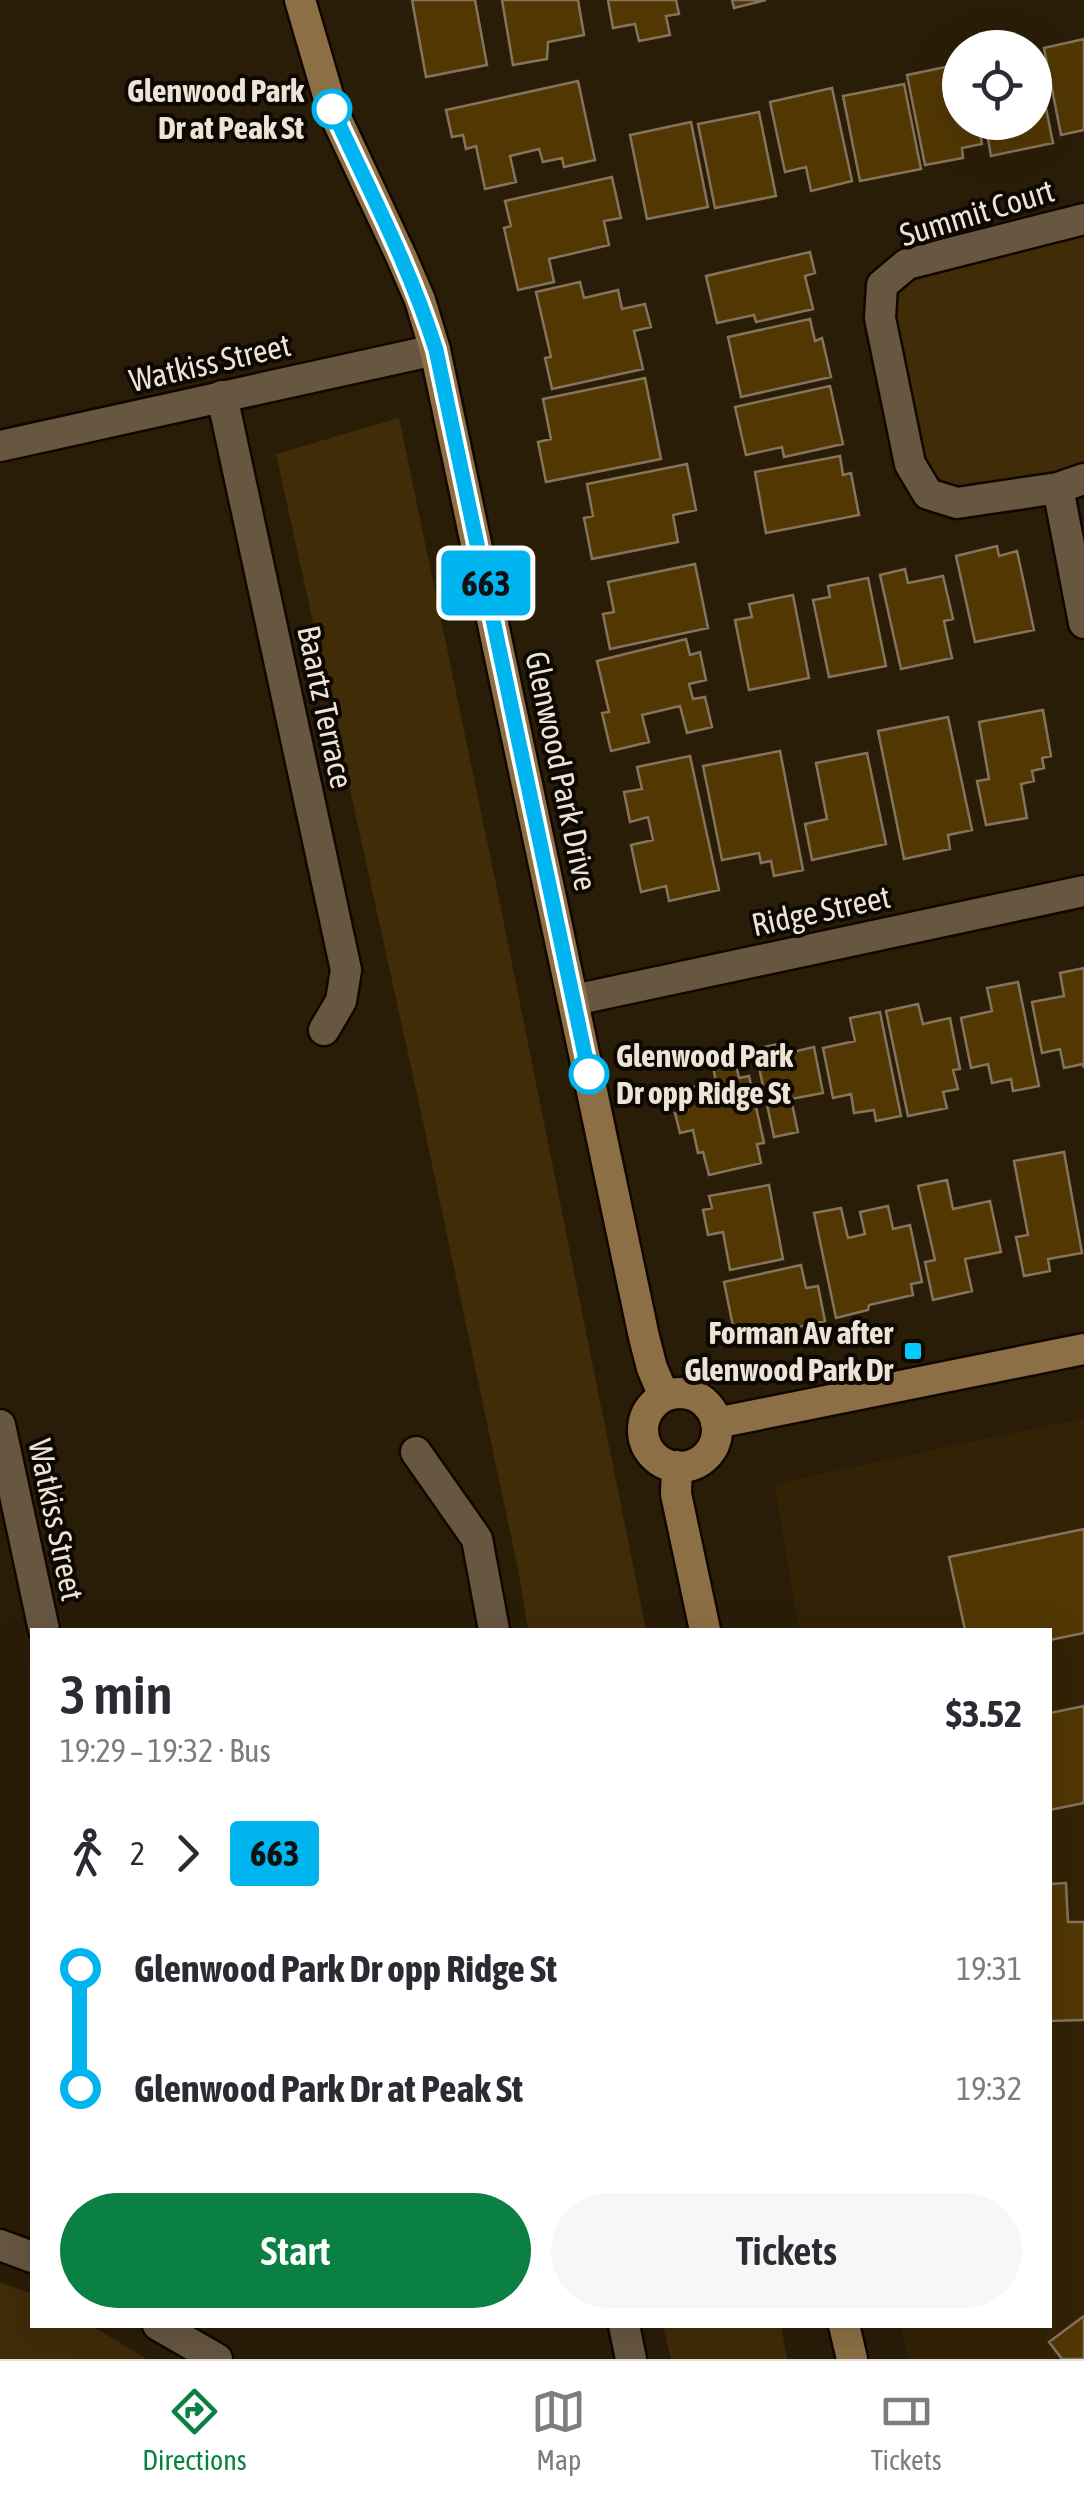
<!DOCTYPE html>
<html lang="en">
<head>
<meta charset="utf-8">
<style>
	:root { --surface:#fff; --page:#f7f7f7; --text:#2b2b33; --muted:#7c7c81; --line:#e1e1e2; --accent:#0b8043 }
	body { margin:0; font-family:"Asap Condensed",sans-serif; background:var(--page); color:var(--text); height:100vh; display:flex; flex-direction:column; font-size:38px; white-space:nowrap }
	* { box-sizing:border-box; margin:0 }
	p { font-size:32px; color:var(--muted) }
	.icon { flex:none; width:55px; height:55px; fill:none; stroke:currentColor; stroke-width:2; stroke-linecap:round; stroke-linejoin:round }
	.map { position:relative; flex:1; overflow:hidden }
	.drawer { position:absolute; left:30px; top:1628px; width:1022px; height:700px; display:flex; flex-direction:column; background:var(--surface); border-radius:0px; box-shadow:0 10px 40px #0002 }
	.drawer>* { flex:none }
	.badge { padding:0 20px; border-radius:8px; font-size:35px; line-height:65px }
	.buttons { position:absolute; left:942px; top:30px; display:grid; gap:20px }
	.buttons a { display:grid; place-items:center; width:110px; height:110px; border-radius:50%; background:var(--surface); box-shadow:0 10px 40px #0002; font-size:50px }
	.map>.badge { position:absolute; translate:-50% -50%; box-shadow:0 0 0 5px #fff }
	.legs { display:flex; align-items:center; gap:15px; height:110px; padding:0 30px; font-size:32px }
	.legs p { margin-inline-start:auto }
	.overview { display:flex; align-items:center; justify-content:space-between; height:170px; padding:0 30px }
	h1 { font-size:55px; font-weight:600; line-height:75px }
	.cta { display:flex; gap:20px; margin-top:auto; padding:20px 30px }
	.cta a { flex:1; height:115px; border-radius:60px; background:var(--accent); color:#fff; font-size:40px; font-weight:600; line-height:115px; text-align:center }
	.cta a+a { background:var(--page); color:var(--text) }
	ul { padding:0 30px; list-style:none }
	li { display:flex; align-items:center; gap:35px; height:120px; font-size:38px }
	li i { display:grid; place-items:center; width:15px; height:100%; margin:0 12px; background:currentColor }
	li i::after { content:''; width:25px; height:25px; margin:-12px; border:8px solid; border-radius:50%; background:var(--surface) }
	li p { margin-inline-start:auto }
	li:first-child i { background:linear-gradient(#0000 50%,currentColor 0) }
	li:last-child i { background:linear-gradient(currentColor 50%,#0000 0) }
	.menu { display:flex; justify-content:space-around; align-items:center; height:140px; border-top:2px solid var(--line); background:var(--surface); font-size:28px; color:var(--muted) }
	.menu a { display:grid; justify-items:center; gap:5px }
	.menu .on { color:var(--accent) }
	.map>svg:first-child { display:block }
	.built { fill:#332205 }
	.green { fill:#412c08 }
	.building { fill:#523703; stroke:#84745d; stroke-width:2.5 }
	.lines { fill:none; stroke-linecap:round; stroke-linejoin:round }
	.street-casing { stroke:#120700; stroke-width:35 }
	.secondary-casing { stroke:#120700; stroke-width:35 }
	.street { stroke:#675741; stroke-width:30 }
	.secondary { stroke:#8c6f44; stroke-width:30 }
	.line-1-casing { stroke:#fff; stroke-width:22 }
	.line-1 { stroke:#00b5ef; stroke-width:15 }
	.stop-1-dot { fill:#fff; stroke:#00b5ef; stroke-width:5 }
	.poi-dot { fill:#04cbf9; stroke:#0e0803; stroke-width:4 }
	.labels { text-anchor:middle; stroke-width:8; stroke-linejoin:round; paint-order:stroke }
	.stop-label { font-size:32px; font-weight:bold; fill:#ede4d7; stroke:#0e0803; text-anchor:end }
	.street-label { font-size:32px; fill:#ede4d7; stroke:#0e0803 }
	.poi-label { font-size:32px; font-weight:bold; fill:#ede4d7; stroke:#0e0803; text-anchor:end }
</style>
</head>
<body>
<div class="map">
<svg width="1084" height="2359" viewBox="0 0 1084 2359">
	<rect width="100%" height="100%" fill="#2a1d08"/>
	<path class="built" d="M1084,1418V2359H908L901,2325H1050V1630H803L799,1627L774,1484Z"/>
	<path class="green" d="M1084,219V479L928,494L880,318L907,264Z
		M399,418L497,889L646,1630H528L518,1569L419,1103L276,454Z
		M0,2282L32,2294V2325H90L147,2359H0Z
		M663,2325H781L787,2359H671Z"/>
	<path class="building" d="M412,0H475L487,65L426,77Z
		M502,0H578L584,35L548,42L547,59L513,65Z
		M608,0H676L679,14L666,16L670,35L639,41L635,24L613,28Z
		M732,0H766L734,8Z
		M1084,39V130L1061,135L1044,48Z
		M1036,58L1053,143L991,156L985,122H1035Z
		M960,64V122H978L982,144L962,148L963,158L925,165L907,75Z
		M578,81L595,160L564,167L562,158L543,162L539,149L510,156L516,182L485,189L476,146L466,149L463,135L452,137L446,110Z
		M904,84L921,169L860,181L843,96Z
		M832,88L852,181L811,191L806,167L785,172L770,102Z
		M759,112L776,196L715,208L698,124Z
		M691,122L708,207L647,219L630,135Z
		M612,177L621,218L604,221L609,245L549,259L554,282L518,290L504,228L511,226L505,201Z
		M810,252L815,273L805,276L813,309L756,322L754,315L717,323L706,276Z
		M580,282L584,298L618,290L622,309L645,304L651,327L634,331L643,369L552,389L545,358L551,357L536,292Z
		M810,319L815,341L822,338L831,377L741,397L728,337Z
		M645,378L661,459L546,482L538,442L551,439L543,399Z
		M830,386L843,444L784,457L782,447L746,455L735,407Z
		M840,456L843,475L851,473L859,515L766,533L755,472Z
		M687,464L696,510L673,515L678,542L592,559L584,518L593,516L587,484Z
		M997,546L999,556L1017,551L1034,630L975,642L956,556Z
		M695,564L708,628L610,649L603,614L614,612L608,582Z
		M905,569L908,583L943,576L953,619L944,621L952,658L901,669L880,575Z
		M868,578L886,666L829,677L813,600L830,597L828,586Z
		M793,595L809,678L749,690L735,620L752,617L749,604Z
		M686,639L690,655L700,652L706,680L689,684L693,699L705,697L712,727L687,733L680,706L642,715L649,742L611,751L602,713L609,712L597,661Z
		M1043,710L1051,756L1042,758L1044,768L1032,771L1034,781L1021,784L1027,818L986,825L977,781L989,779L979,722Z
		M948,717L972,830L948,835L950,849L904,859L878,731Z
		M780,751L803,870L774,876L771,861L761,863L759,853L722,860L703,766Z
		M867,753L886,844L812,860L805,824L827,819L816,763Z
		M690,756L719,890L669,901L666,886L641,892L631,845L653,840L648,817L630,822L624,792L642,789L637,767Z
		M1084,968V1068L1083,1064L1064,1068L1060,1049L1042,1053L1032,1002L1064,996L1060,973Z
		M1018,982L1039,1086L1013,1091L1011,1079L992,1083L988,1064L971,1068L961,1018L992,1011L987,988Z
		M918,1004L923,1024L950,1018L960,1069L953,1070L958,1089L943,1092L947,1108L908,1116L886,1011Z
		M880,1012L901,1116L876,1121L874,1110L854,1113L851,1094L833,1098L823,1048L855,1041L850,1018Z
		M782,1043L784,1054L814,1047L823,1093L791,1099L798,1132L774,1137L755,1049Z
		M732,1047L739,1078L749,1076L764,1143L757,1144L761,1163L709,1175L703,1152L698,1153L693,1130L680,1133L675,1113L687,1110L683,1089L716,1082L710,1052Z
		M1064,1152L1082,1253L1048,1259L1050,1271L1024,1276L1016,1237L1028,1235L1014,1161Z
		M947,1180L953,1209L990,1201L1001,1252L965,1259L972,1291L933,1300L925,1262L935,1260L918,1186Z
		M769,1185L783,1259L730,1270L723,1232L708,1235L703,1210L712,1208L709,1196Z
		M888,1206L893,1229L910,1225L922,1282L911,1284L913,1295L869,1305L868,1310L836,1318L814,1213L841,1208L848,1238L865,1234L860,1212Z
		M801,1265L806,1288L818,1286L825,1321L736,1341L724,1282Z
		M1084,1529V1633L1050,1640V1630H965L949,1557Z
		M1084,1706V1803L1050,1810V1713Z
		M1066,1883L1068,1922H1084V2020L1050,2021V1884Z
		M1084,2316V2359H1062L1049,2342Z"/>
	<g class="lines">
		<g class="street-casing">
			<path id="street" d="M1084,219L907,264L882,285L880,318L910,464L928,494L957,503L1058,488L1084,479
				M222,396L346,970L341,1001L324,1030
				M0,446L435,350
				M1058,488L1084,623
				M574,1000L1084,891
				M0,1425L44,1630
				M416,1452L477,1539L494,1630
				M0,2245L32,2257
				M158,2325L217,2359
				M624,2325L631,2359"/>
		</g>
		<g class="secondary-casing">
			<path id="secondary" d="M300,0L332,109L401,256L420,300L435,350L644,1337L652,1368L664,1396
				M643 1430a37 37 0 1 1 74 0a37 37 0 1 1-74 0Z
				M716,1423L1084,1349
				M677,1466L676,1494L705,1630
				M844,2325L852,2359"/>
		</g>
		<use href="#street" class="street"/>
		<use href="#secondary" class="secondary"/>
	</g>
	<g class="lines">
		<g class="line-1-casing">
			<path id="line-1" d="M332,109C369,190 409,264 436,350L589,1074"/>
		</g>
		<use href="#line-1" class="line-1"/>
	</g>
	<g class="stop-1-dot">
		<circle cx="332" cy="109" r="18"/>
		<circle cx="589" cy="1074" r="18"/>
	</g>
	<rect class="poi-dot" x="903" y="1341" width="20" height="20" rx="5"/>
	<g class="labels">
		<g class="stop-label">
			<text x="304" y="102">Glenwood Park<tspan x="304" dy="37">Dr at Peak St</tspan></text>
			<text x="616" y="1067" text-anchor="start">Glenwood Park<tspan x="616" dy="37">Dr opp Ridge St</tspan></text>
		</g>
		<g class="street-label">
			<text transform="translate(977 213) rotate(-17)" y="11">Summit Court</text>
			<text transform="translate(210 363) rotate(-13)" y="11">Watkiss Street</text>
			<text transform="translate(325 707) rotate(78)" y="11">Baartz Terrace</text>
			<text transform="translate(561 771) rotate(78)" y="11">Glenwood Park Drive</text>
			<text transform="translate(821 911) rotate(-12)" y="11">Ridge Street</text>
			<text transform="translate(56 1520) rotate(78)" y="11">Watkiss Street</text>
		</g>
		<g class="poi-label">
			<text x="893" y="1344">Forman Av after<tspan x="893" dy="37">Glenwood Park Dr</tspan></text>
		</g>
	</g>
</svg>
<div class="buttons">
<a><svg class="icon" aria-label="locate" viewBox="0 0 24 24"><circle cx="12" cy="12" r="6"/><path d="M12 2v4M12 18v4M2 12h4M18 12h4"/></svg></a>
</div>
<b class="badge" style="left:486px;top:583px;background:#00b5ef;color:#111">663</b>
<section class="drawer">
<div class="overview"><div><h1>3 min</h1><p>19:29 – 19:32 · Bus</p></div><b>$3.52</b></div>
<div class="legs"><svg class="icon" aria-label="walk" viewBox="0 0 24 24"><circle cx="13" cy="4" r="2"/><path d="M13 8l-2 6 4 7M11 14l-3 7M7 12l3-4h3l4 4"/></svg>2<svg class="icon" aria-label="forward" viewBox="0 0 24 24"><path d="M9 5l7 7-7 7"/></svg><b class="badge" style="background:#00b5ef;color:#111">663</b></div>
<ul>
<li><i style="color:#00b5ef"></i><b>Glenwood Park Dr opp Ridge St</b><p>19:31</p></li>
<li><i style="color:#00b5ef"></i><b>Glenwood Park Dr at Peak St</b><p>19:32</p></li>
</ul>
<div class="cta"><a>Start</a><a>Tickets</a></div>
</section>
</div>
<nav class="menu">
<a class="on"><svg class="icon" aria-label="directions" viewBox="0 0 24 24"><path d="M12 3l9 9-9 9-9-9zM9 14v-3h6M13 9l2 2-2 2"/></svg>Directions</a>
<a><svg class="icon" aria-label="map" viewBox="0 0 24 24"><path d="M3 6l6-2 6 2 6-2v14l-6 2-6-2-6 2zM9 4v14M15 6v14"/></svg>Map</a>
<a><svg class="icon" aria-label="tickets" viewBox="0 0 24 24"><path d="M3 7h18v10H3zM15 7v10"/></svg>Tickets</a>
</nav>
</body>
</html>
